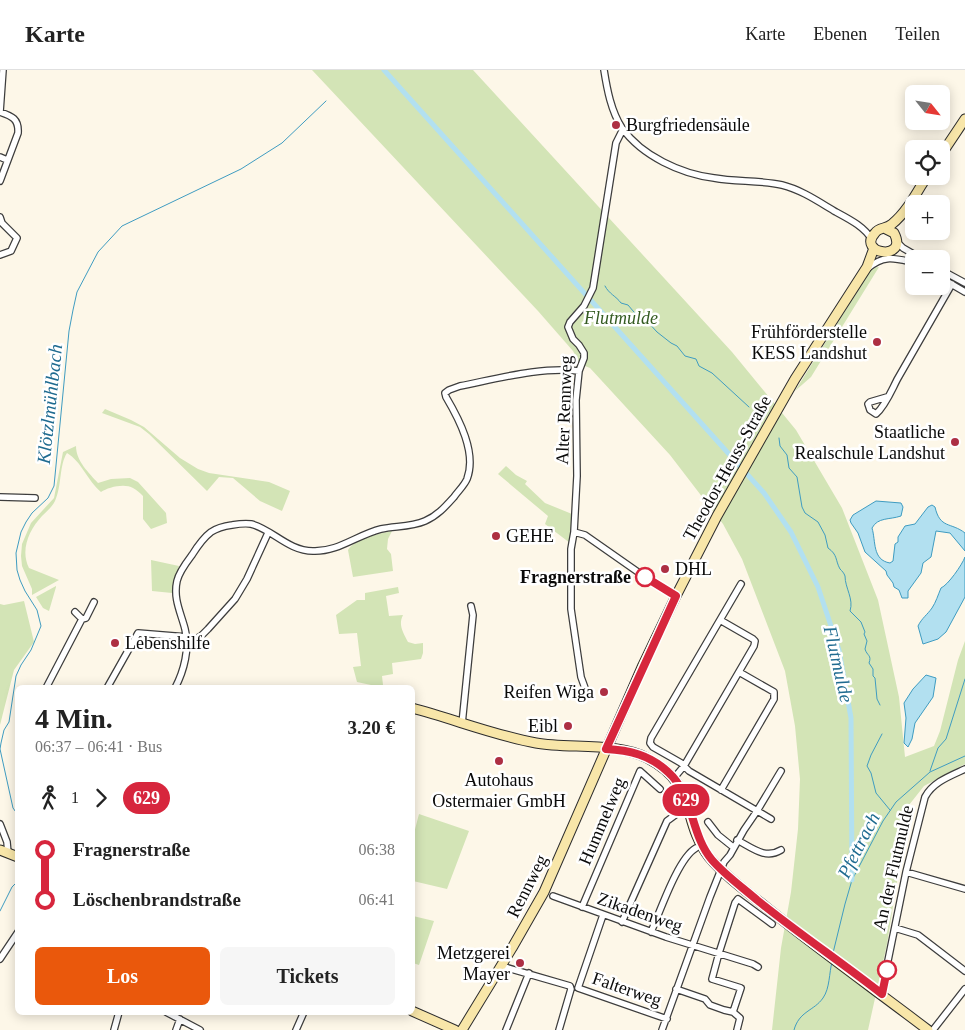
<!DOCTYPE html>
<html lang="de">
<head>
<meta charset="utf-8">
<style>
	:root { --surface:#fff; --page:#f6f6f6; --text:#222; --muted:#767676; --line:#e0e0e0; --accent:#ea580c }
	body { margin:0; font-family:Georgia,serif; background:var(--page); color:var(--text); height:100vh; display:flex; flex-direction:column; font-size:19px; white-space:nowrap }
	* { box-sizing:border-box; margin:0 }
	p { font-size:16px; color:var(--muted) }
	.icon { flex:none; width:28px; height:28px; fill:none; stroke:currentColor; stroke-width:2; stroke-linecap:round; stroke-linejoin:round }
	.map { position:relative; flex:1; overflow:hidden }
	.sheet { position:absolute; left:15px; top:615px; width:400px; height:330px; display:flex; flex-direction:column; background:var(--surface); border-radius:8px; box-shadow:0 2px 12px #0003 }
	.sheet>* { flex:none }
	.badge { padding:0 10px; border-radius:16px; font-size:18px; line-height:32px }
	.needle { width:32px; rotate:120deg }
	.buttons { position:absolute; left:905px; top:15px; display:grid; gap:10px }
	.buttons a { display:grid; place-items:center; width:45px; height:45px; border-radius:8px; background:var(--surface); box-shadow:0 2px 12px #0003; font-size:25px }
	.map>.badge { position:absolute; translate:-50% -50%; box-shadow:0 0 0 2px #fff }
	.legs { display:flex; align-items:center; gap:8px; height:55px; padding:0 20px; font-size:16px }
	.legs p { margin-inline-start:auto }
	.head { display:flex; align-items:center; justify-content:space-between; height:85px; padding:0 20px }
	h1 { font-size:28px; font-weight:600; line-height:38px }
	.button { display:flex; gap:10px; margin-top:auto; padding:10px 20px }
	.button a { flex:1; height:58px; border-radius:8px; background:var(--accent); color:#fff; font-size:20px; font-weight:600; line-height:58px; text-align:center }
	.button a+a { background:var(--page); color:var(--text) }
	ul { padding:0 20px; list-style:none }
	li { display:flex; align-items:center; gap:18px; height:50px; font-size:19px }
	li i { display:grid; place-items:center; width:8px; height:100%; margin:0 6px; background:currentColor }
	li i::after { content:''; width:12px; height:12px; margin:-6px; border:4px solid; border-radius:50%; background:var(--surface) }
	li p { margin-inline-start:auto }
	li:first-child i { background:linear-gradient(#0000 50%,currentColor 0) }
	li:last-child i { background:linear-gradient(currentColor 50%,#0000 0) }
	header { display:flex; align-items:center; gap:30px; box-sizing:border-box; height:70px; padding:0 25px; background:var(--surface); border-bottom:1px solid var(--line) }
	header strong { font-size:24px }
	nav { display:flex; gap:28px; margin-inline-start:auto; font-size:18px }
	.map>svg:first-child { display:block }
	.green { fill:#d3e4b6 }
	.water { fill:#b2e0f0; stroke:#3f9cc1 }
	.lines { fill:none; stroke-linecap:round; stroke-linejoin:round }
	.stream { stroke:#3f9cc1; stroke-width:1 }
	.canal { stroke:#b2e0f0; stroke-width:5 }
	.street-casing { stroke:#3d3d3d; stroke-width:8 }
	.secondary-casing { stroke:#2c2c2c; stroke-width:11 }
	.street { stroke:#fff; stroke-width:5.5 }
	.secondary { stroke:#f8e6a9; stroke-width:9 }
	.line-1-casing { stroke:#fff; stroke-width:11 }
	.line-1 { stroke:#d7263d; stroke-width:8 }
	.poi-dot { fill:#ad2f43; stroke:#fff; stroke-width:2 }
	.stop-1-dot { fill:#fff; stroke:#d7263d; stroke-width:2.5 }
	.labels { text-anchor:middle; stroke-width:5; stroke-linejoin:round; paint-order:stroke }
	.poi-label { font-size:18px; fill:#0a0a0a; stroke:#fff; text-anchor:end }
	.park-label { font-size:18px; font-style:italic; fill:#345b21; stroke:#fff }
	.street-label { font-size:18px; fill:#0a0a0a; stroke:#fff }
	.stop-label { font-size:18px; font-weight:bold; fill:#0a0a0a; stroke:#fff; text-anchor:end }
	.water-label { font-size:19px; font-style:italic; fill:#1f6b90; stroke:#fff }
</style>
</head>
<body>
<header>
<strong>Karte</strong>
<nav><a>Karte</a><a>Ebenen</a><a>Teilen</a></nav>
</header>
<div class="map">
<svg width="965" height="960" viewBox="0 0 965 960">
	<rect width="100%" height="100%" fill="#fdf7e8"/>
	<path class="green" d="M312,0H473L732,282L796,360L842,438L878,530L899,627L905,687L934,676L940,661L958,590L965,571V694L924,716L909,735L887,874L868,960H772L781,878L791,822L798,759L800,709L795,656L785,601L742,489L723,454L670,385L590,298L580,294L573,281L538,241Z
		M879,197L811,307L795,321L872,198Z
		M105,339L131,350L144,357L180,388L198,399L209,403L269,412L290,421L282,441L260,431L233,408L219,407L207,421L149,364L140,357L102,343Z
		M76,376C76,391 89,403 98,413L111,409L130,408L138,412L166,443L167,453L151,459L143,449V426C140,423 137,420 133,418C125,413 108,417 101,422C88,411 81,391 67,383C59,395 62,416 55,431C52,437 47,441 42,446C29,460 20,480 29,498L59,510L32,525V519L22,496L21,486L22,474L31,453L54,428L63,382Z
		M506,396L516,405L527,411L525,414L545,433L572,444L570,473L545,454L548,446L498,404Z
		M392,461L388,469L387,479L391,484L393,501L353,507L348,480C356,468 379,464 392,461Z
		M151,490L179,496L172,523L152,521Z
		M56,516V517L49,541L43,538L36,527Z
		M398,517L399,523L386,526L389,546L403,545C398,555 403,562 408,572L415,574L423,573V583L421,589L392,593L393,604L382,606L383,615H371L357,612L353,597L361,596L357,563L339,564L336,545L357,530H365V523Z
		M24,531L34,572L14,600L0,655V534L4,535Z
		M419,744L469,761L447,819L413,811V767Z
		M413,846L434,851L419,895L413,893Z"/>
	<path class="water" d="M876,431L901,433L903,437L901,446C889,450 878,447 872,458C876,471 872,490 890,493L893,491L895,474L898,472V467L905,456L915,454L928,437L932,435L935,437C940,459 951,452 965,463V481L950,463L936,461L931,487L923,493L921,503L908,521V528H902L899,520L894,517L893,513L887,505L886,501L865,482L858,463L851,453L850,450L853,445Z
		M965,487V527L946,562L938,569L923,574L918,556C922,548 927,545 932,538C936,532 938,525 941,518C948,515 962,495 965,487Z
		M926,605L936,608L933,627L915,653L912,669L908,677L904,673L906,648L904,633L913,619Z"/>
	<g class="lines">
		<path class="stream" d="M605,216C609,224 616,226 621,233L628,235L639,248L646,250L657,262L671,273L677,276L685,286L696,289L699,296L712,303L749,337
			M779,368L780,376L787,385L789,398L797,407L802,437L805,443L818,452L825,465L828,478C838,485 835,490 840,499C842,501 844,503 845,506C845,518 854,529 850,541L861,552L865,562L864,564L867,571L865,579C867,586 872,585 869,593L873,599V606L875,608L877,629L880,635
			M882,664L871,685L867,696L871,703L876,723L890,740
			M930,701L938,678L946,669L965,609
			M18,745L13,738L0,679L1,673L4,660L9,652L16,606L21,595L31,580L41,556L37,540L25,521L20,510L17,500L16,483L21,462L26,452L32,443L48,428L54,416L69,261L73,240L77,222L98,182L122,156L241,99L282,73L326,31
			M0,841L12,817L18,811
			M833,883L845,834L852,810L883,751L896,732L930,702L965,686
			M794,960C799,941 814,941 823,928C830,918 829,903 832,892"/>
		<path class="canal" d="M384,0L764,423L791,462L818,517L839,580L851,648L852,810"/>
		<g class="street-casing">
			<path id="street" d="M604,0C607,19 611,41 622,58C642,86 681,104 714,108C736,112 760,110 782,115C802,120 819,132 836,142C849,149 865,157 872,170
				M0,87L7,90
				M0,111L18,63C19,49 12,46 0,42L3,0
				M0,147L2,153L17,168L11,181L0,185
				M896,171L903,178L922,189
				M868,198C884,185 893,188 912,192
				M941,200L965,213
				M941,208L965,222
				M887,327L870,332L868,334L870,340L876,344C886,335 892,319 898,308C916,277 934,245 952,214
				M0,427L35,428
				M574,462L585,465L645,507L676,526
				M741,514L651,668L650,673L653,677L681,693L689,701L771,749
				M75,542L82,549L86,548L94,532
				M187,574L201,566L208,559L235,529L247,509L268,463
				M46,618L82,549
				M107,618L138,563L187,567
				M175,618C184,601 190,578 185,559C181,543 173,529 177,511C179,502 186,493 192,485C197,477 203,468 211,462C217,458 225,456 232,455C238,454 245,453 251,454C272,459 288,481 313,481C338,482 357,465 381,459C395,456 411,457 425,451C437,446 445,437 454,427C458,421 464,416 467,409C477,383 459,349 446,327L445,323L449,320L460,316C496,309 543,296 579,301
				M585,618L581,607L571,539V479L574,462L577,406L576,330L579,301L584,288V283L579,275L573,269L568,257L570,252L584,236L593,218L616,73L623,59
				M462,654L473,545L471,536
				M674,708L684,696L754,576L755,571L753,569L720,550
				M721,720L774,629V622L739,602
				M708,752L718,765L733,777
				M0,754L7,772L8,783
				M737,770C751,777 765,790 781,780
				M906,802L965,819
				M553,826L666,867L753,894L758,897
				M582,837L640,701L660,719
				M603,845L578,918L667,949
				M622,852L667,751L682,740
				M895,858L918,865L965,901
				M651,862C660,842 678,788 696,778
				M0,889L18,862
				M501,896L570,916L571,919L559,960
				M676,919L705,929L710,935L724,940L733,942L741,918L712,909L719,883L735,833L738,829L772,854
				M881,925L906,802L925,727C933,712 950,706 965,699
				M166,942L200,960
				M733,942L740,948L737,960
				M114,960L119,942
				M176,960L180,949
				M296,960L304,942
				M506,960L529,903
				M662,960L710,827L724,792L730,785L744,760L757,741L781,701
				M933,960L965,919"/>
		</g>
		<g class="secondary-casing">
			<path id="secondary" d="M941,85L965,49
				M886,159L894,163C909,192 856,184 875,163C879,157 887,159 892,154C907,142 917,122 927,106
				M412,638C454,649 493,665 536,673C569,679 617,672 647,688C699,715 680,749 709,787C725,806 746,821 766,837C818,879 874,919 928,960
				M0,780L18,787
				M412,941L455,960
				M462,960L512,878L544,822L643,595L676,526L717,446L795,309L867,197L874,178"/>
		</g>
		<use href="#street" class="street"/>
		<use href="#secondary" class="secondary"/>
	</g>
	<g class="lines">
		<g class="line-1-casing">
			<path id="line-1" d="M645,507L676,526L606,679C629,680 650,685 668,702C694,725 690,764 712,790C725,805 742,817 757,830C798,863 841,892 882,924L887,900"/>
		</g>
		<use href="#line-1" class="line-1"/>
	</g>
	<g class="poi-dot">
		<circle cx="616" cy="55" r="5"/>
		<circle cx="877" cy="272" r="5"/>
		<circle cx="955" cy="372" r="5"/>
		<circle cx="496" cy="466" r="5"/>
		<circle cx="665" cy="499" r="5"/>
		<circle cx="115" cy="573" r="5"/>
		<circle cx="604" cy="622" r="5"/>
		<circle cx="568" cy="656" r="5"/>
		<circle cx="499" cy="691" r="5"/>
		<circle cx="520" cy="893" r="5"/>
	</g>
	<g class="stop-1-dot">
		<circle cx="645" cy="507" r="9"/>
		<circle cx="887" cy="900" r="9"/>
	</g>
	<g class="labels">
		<g class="poi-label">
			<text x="626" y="61" text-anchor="start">Burgfriedensäule</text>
			<text x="867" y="268">Frühförderstelle<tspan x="867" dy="21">KESS Landshut</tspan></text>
			<text x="945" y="368">Staatliche<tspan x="945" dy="21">Realschule Landshut</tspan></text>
			<text x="506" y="472" text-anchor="start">GEHE</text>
			<text x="675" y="505" text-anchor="start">DHL</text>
			<text x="125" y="579" text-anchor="start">Lebenshilfe</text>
			<text x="594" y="628">Reifen Wiga</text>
			<text x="558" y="662">Eibl</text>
			<text x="499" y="716" text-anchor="middle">Autohaus<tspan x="499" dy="21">Ostermaier GmbH</tspan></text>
			<text x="510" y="889">Metzgerei<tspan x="510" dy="21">Mayer</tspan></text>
		</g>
		<g class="park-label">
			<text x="621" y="254">Flutmulde</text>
		</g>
		<g class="street-label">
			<text transform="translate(564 340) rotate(-88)" y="6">Alter Rennweg</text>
			<text transform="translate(727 398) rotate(-61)" y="6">Theodor-Heuss-Straße</text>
			<text transform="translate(602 751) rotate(-67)" y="6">Hummelweg</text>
			<text transform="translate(893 798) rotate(-77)" y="6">An der Flutmulde</text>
			<text transform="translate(527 816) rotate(-63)" y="6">Rennweg</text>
			<text transform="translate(640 842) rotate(19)" y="6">Zikadenweg</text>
			<text transform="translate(627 919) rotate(19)" y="6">Falterweg</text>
		</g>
		<g class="stop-label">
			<text x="631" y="513">Fragnerstraße</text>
		</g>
		<g class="water-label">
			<text transform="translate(49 334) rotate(-84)" y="7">Klötzlmühlbach</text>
			<text transform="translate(839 594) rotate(77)" y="7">Flutmulde</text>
			<text transform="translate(858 775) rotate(-63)" y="7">Pfettrach</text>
		</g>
	</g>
</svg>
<div class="buttons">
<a><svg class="needle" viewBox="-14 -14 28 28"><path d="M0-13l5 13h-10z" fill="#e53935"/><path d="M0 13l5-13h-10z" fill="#767676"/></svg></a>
<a><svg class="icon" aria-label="locate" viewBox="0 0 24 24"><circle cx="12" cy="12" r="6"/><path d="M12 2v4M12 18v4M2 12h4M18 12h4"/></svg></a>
<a>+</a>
<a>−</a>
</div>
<b class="badge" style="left:686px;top:730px;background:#d7263d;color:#fff">629</b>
<section class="sheet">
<div class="head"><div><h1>4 Min.</h1><p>06:37 – 06:41 · Bus</p></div><b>3.20 €</b></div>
<div class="legs"><svg class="icon" aria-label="walk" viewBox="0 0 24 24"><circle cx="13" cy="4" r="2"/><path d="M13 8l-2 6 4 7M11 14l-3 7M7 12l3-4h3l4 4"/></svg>1<svg class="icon" aria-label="forward" viewBox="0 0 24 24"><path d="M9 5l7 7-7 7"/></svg><b class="badge" style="background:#d7263d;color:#fff">629</b></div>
<ul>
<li><i style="color:#d7263d"></i><b>Fragnerstraße</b><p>06:38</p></li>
<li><i style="color:#d7263d"></i><b>Löschenbrandstraße</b><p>06:41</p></li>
</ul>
<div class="button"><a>Los</a><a>Tickets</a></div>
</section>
</div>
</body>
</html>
